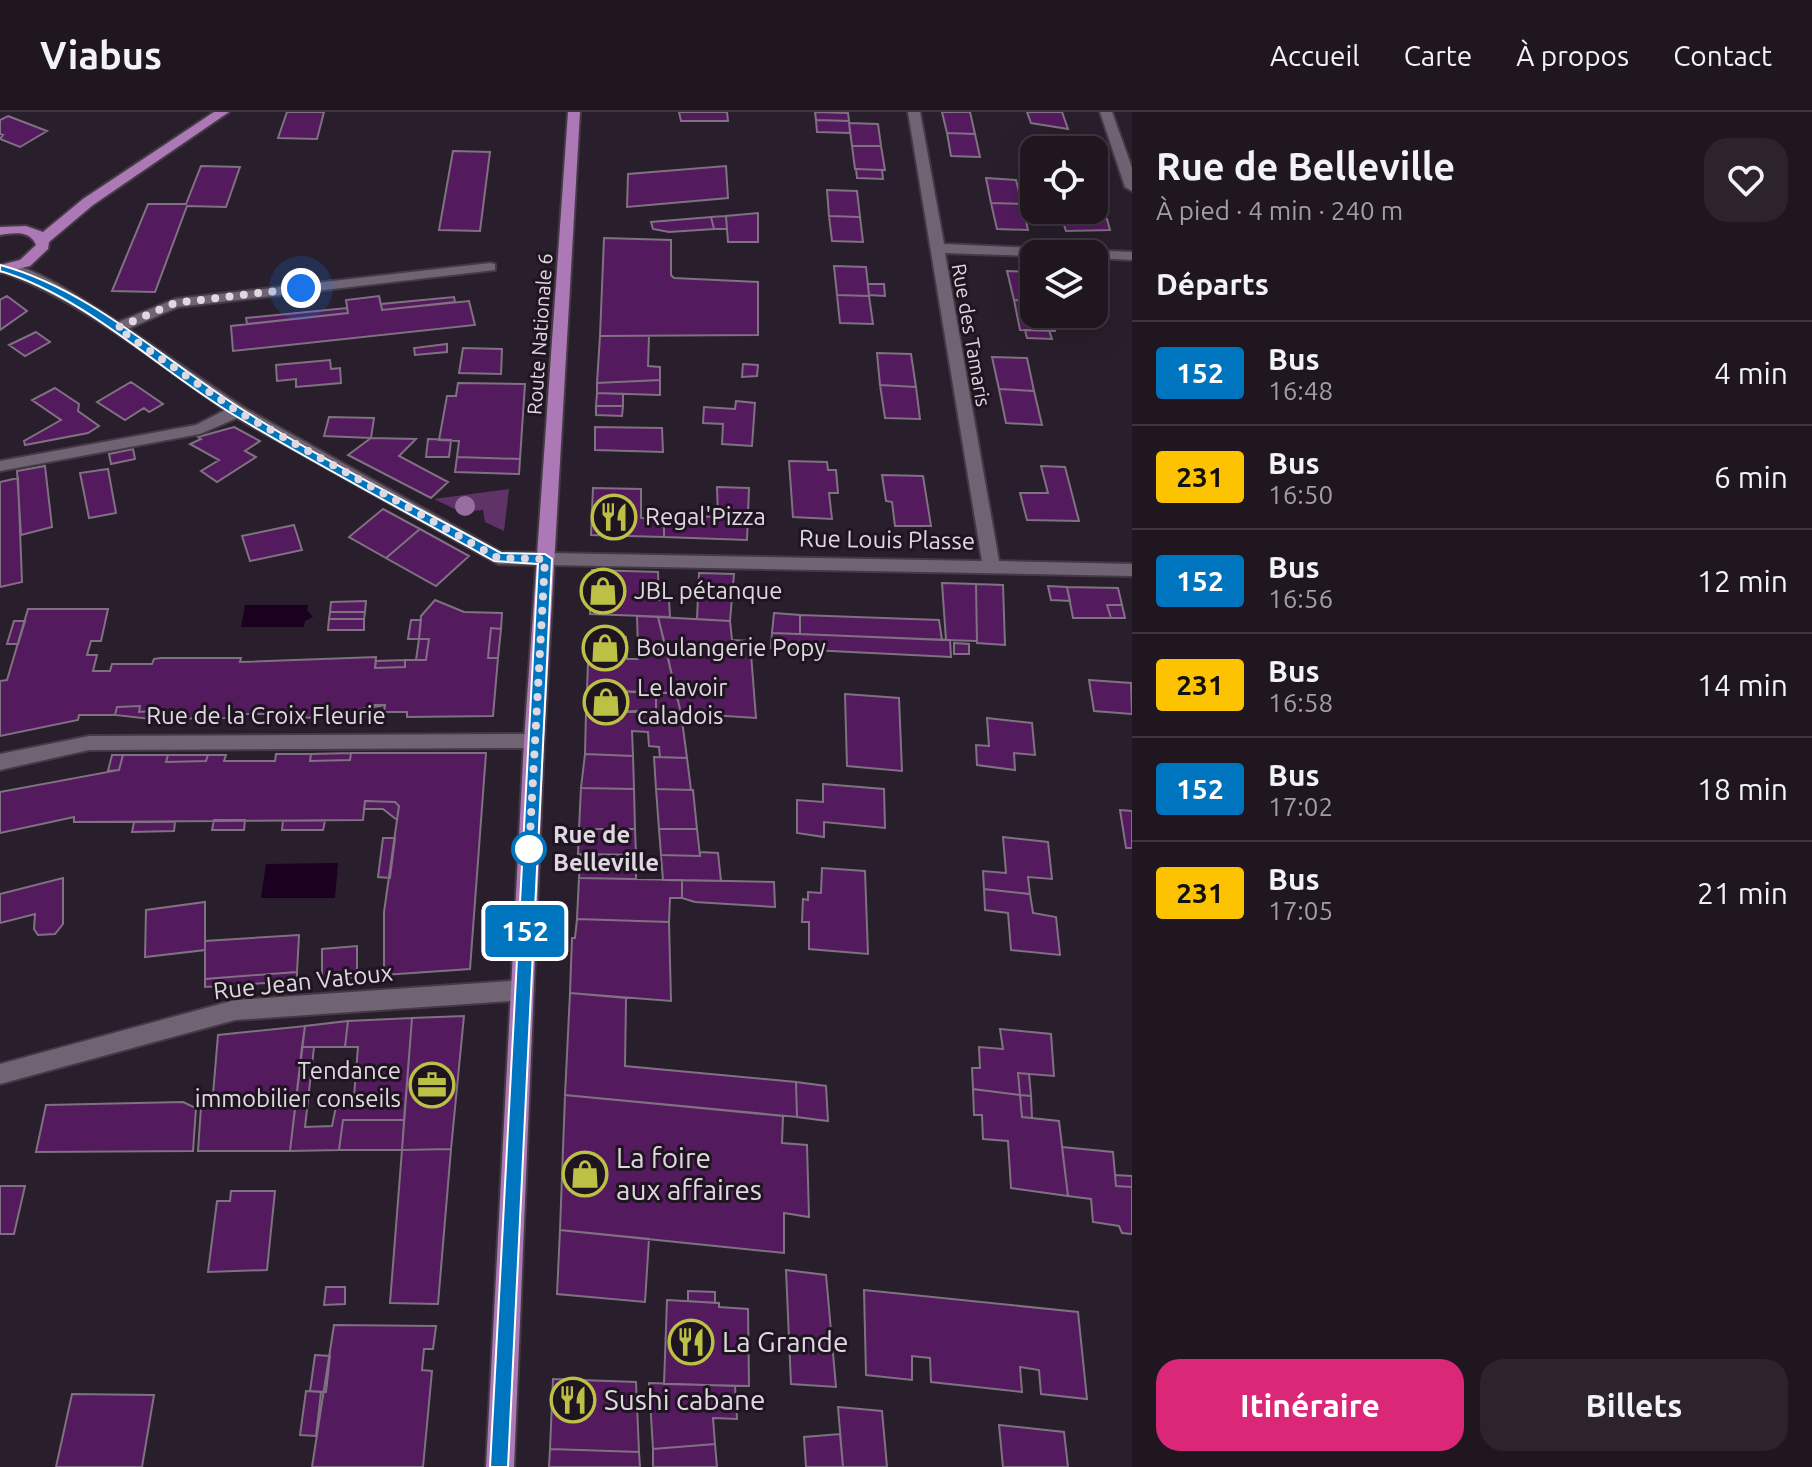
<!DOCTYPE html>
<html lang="fr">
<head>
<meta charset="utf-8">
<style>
	:root { --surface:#1f1620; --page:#2c232d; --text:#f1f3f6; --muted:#a19fa5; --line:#3c353e; --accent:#db2777 }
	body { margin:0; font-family:Ubuntu,sans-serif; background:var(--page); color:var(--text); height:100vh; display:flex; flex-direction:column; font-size:30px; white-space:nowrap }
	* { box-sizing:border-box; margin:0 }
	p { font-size:26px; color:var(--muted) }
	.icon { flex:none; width:44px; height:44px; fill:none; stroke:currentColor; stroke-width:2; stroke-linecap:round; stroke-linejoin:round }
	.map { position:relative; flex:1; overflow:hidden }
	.panel { display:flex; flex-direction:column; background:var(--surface); width:680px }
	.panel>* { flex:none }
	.badge { padding:0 16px; border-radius:6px; font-size:28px; line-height:52px }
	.fabs { position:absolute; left:1020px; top:24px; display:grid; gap:16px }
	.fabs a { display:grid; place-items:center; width:88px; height:88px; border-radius:16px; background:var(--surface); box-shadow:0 8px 32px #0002,0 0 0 2px var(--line); font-size:40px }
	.you { position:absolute; width:40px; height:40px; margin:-20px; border:6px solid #fff; border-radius:50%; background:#1a73e8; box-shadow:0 0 0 12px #1a73e833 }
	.map>.badge { position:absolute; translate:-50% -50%; box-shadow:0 0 0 4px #fff }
	h2 { padding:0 24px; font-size:30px; line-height:72px }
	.round { display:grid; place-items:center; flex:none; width:84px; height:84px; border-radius:24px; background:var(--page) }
	.summary { display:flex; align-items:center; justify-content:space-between; height:136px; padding:0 24px }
	h1 { font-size:38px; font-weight:700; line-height:60px }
	.action { display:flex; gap:16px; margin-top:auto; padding:16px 24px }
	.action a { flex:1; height:92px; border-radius:24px; background:var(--accent); color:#fff; font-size:32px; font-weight:700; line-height:92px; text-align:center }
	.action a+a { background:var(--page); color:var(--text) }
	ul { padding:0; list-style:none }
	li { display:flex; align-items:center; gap:24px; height:104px; padding:0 24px; border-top:2px solid var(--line) }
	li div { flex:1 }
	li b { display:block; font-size:30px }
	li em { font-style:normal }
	li .badge { min-width:88px; font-weight:700; text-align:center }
	header { display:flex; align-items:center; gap:48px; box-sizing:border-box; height:112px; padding:0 40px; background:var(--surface); border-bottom:2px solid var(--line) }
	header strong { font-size:38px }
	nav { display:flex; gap:44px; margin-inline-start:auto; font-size:28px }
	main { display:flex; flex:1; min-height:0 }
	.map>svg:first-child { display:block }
	.green { fill:#5f3368 }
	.water { fill:#1b0120 }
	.building { fill:#531a5d; stroke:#7f7181; stroke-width:2 }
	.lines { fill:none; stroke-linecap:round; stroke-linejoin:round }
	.minor-casing { stroke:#433a44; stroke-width:4 }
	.major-casing { stroke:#433a44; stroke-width:4 }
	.minor { fill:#706373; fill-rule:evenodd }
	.major { fill:#ac79b6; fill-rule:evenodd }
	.tree { fill:#976f9e }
	.line { fill:#0075bf; stroke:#fff; stroke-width:2 }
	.walk { stroke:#e0d8e1; stroke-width:8; stroke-dasharray:0 14.4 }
	.stop-dot { fill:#fff; stroke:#0075bf; stroke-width:4 }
	.labels { text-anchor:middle; stroke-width:6; stroke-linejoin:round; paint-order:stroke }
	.far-street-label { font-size:20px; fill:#e0d8e1; stroke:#1f1521 }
	.poi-label { font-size:24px; fill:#e0d8e1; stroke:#1f1521; text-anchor:start }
	.street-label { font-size:24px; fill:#e0d8e1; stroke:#1f1521 }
	.stop-label { font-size:24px; font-weight:bold; fill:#e0d8e1; stroke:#1f1521; text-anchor:start }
	.near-poi-label { font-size:28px; fill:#e0d8e1; stroke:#1f1521; text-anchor:start }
</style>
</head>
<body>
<header>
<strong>Viabus</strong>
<nav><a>Accueil</a><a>Carte</a><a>À propos</a><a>Contact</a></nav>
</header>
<main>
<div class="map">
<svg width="1132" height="1355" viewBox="0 0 1132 1355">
	<rect width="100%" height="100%" fill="#291e2b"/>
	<path class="green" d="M509,377L504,419L485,410L483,398L461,400L434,387Z"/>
	<path class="water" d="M245,493H308L307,498L313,505L305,509L304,515H241Z
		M338,751L335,786H261L266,752Z"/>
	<path class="building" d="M287,0H324L317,27L278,26Z
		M679,0H727L728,9H681Z
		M815,0L848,1L849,9L816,8Z
		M942,0H970L975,22L947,21Z
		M1027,0H1062L1068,17L1031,11Z
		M8,4L47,19L20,35L0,27L3,23L0,22V8Z
		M816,8L849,9L850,21L817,20Z
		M849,11L878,12L881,34H852Z
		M947,21L975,22L980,45L951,44Z
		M1035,24L1062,25L1065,38H1034V49H1030L1027,37H1039Z
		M852,34H881L885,58L855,57Z
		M453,39L490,40L480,119L439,118Z
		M201,54L240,55L226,95L187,94L155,180L112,179L148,92H186Z
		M726,54L728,86L627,95L628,62Z
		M856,57L882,58L883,67L857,66Z
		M986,66L1016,68L1022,92L991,91Z
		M827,78L857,79L860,105L829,104Z
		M991,91L1022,92L1028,118L997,117Z
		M1044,98H1060L1062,104L1107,107L1110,118L1066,119L1063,110L1047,109Z
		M758,101V130H728L726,104Z
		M726,104L727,117H714L711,105Z
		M829,104L860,105L863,130L832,129Z
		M711,105L714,117L669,120L653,117L651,110Z
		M604,126L671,128V163L674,166L758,170V223L600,224Z
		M834,154L866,155L869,184L837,183Z
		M1007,159L1034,160V189L1014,188Z
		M868,172H884L885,184L869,183Z
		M837,183L869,184L873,212L840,211Z
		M7,184L27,199L0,218V188Z
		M379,184L382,198L469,189L475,213L233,239L231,214L348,201L346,188Z
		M454,185L455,190L382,198L381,192Z
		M1014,188L1034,189V202H1069L1072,213L1054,212L1055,219L1020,218Z
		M347,196L348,201L247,212L246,206Z
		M1025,218H1049L1052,227L1027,226Z
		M36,220L50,230L25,244L9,233Z
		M600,224H649L648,254L660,255V268L597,271Z
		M447,232V240L415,243L414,236Z
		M463,236L502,237L501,262L459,261Z
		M877,241L911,242L916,275L880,273Z
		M992,245L1027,246L1034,279L999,277Z
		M330,248L331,257L340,256L341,271L296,275V267L277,269L276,253Z
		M743,252L758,253L757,264L742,265Z
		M660,268V283L597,281V271Z
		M131,270L163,292L149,300L144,296L125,308L97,290Z
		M458,271L525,272L520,347L457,345L459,329L439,328L447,284H456Z
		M880,273L916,275L920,307L885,306Z
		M55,276L79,292L78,299L99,314L88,321L25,333L24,329L61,308L32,288Z
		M999,277L1034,279L1042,313L1006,311Z
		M597,281L623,282V294H596Z
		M736,289L755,291L752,334L722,332L723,312L703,311L704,295L735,297Z
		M596,294H623L622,304L596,303Z
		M329,305L374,306L371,326L324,324Z
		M234,315L260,329L245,339L256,345L217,370L201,359L219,348L190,332L201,327L198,325Z
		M595,315L662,316L663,340L595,338Z
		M371,326L416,327L399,344L448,370L431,386L348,343Z
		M428,327L451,328L449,345H426Z
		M133,337L135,347L111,352L109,342Z
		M457,345L520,347L519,362L455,360Z
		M789,349L827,350L828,358H836L838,381H829L832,407L793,405Z
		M45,354L52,415L21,423L17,359Z
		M1041,354L1065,355L1079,409L1027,408L1020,381H1048Z
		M108,357L116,401L89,406L80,361Z
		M882,363L923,364L931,414H895L892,390L886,389Z
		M18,366L22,470L0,475V370Z
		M717,375L749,376L747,428L664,425V403L718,405Z
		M593,376L641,377V406L664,407V425L591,423Z
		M383,397L420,417L386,446L349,425Z
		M294,413L302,438L250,449L242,424Z
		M420,417L469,444L436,474L386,446Z
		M592,458L658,460L659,488H669L670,505L590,502Z
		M699,461L734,462L730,509L697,507Z
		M942,471L976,472L977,529L946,528Z
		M976,472L1003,473L1005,533L977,531Z
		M1048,474L1067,475L1070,489L1051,488Z
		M1067,475L1118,476L1122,493H1107L1111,506H1073Z
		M435,488L464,500L502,501L501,517L491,516L488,546H498L493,604L407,605V600H384L385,593L356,598V605L277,606V602H228L227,606L151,607L153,599L139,600L140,594L117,595L115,603H79L78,608L0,624V569L7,568L28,497H108L101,529H91L87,543H97L93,559H110L112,552H152L154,547L161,546H241L240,550L376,545L375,556L405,555V548H426L429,527H419L421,504Z
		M366,489L365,500H330L331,490Z
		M1107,493H1122L1125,506H1111Z
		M330,500H365L364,507H329Z
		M774,501L800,503V522L772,521Z
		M800,503L939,508L942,528L800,522Z
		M637,504L658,505L666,537L638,536Z
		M658,505L730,509L732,528L750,529L756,606L681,601Z
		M329,507H364V518H328Z
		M411,508H421L419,527H408Z
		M14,509H25L18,532H7Z
		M491,516L501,517L498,546H488Z
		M772,521L950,528L951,545L771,536Z
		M589,524L626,525L627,547H638V536L666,537L676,581L587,578Z
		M419,527H429L426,548H416Z
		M954,531L969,532V542H954Z
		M405,548V555L375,556L376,549Z
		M1089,568L1131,571L1132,602L1094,599Z
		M587,578L656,581V600H586Z
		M656,581H676L681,601L656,600Z
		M845,582L899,586L902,659L847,654Z
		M370,593H385L384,600L356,605V598H370Z
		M140,594L139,600L153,599L151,607L115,603L117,595Z
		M639,599L681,601L687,646L660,645L659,635L649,634L648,620L632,619L633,644L585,642L586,600Z
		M987,606L1032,611L1035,643L1014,641L1015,658L977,653L976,633L989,634Z
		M351,641L350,648L310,649L311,642Z
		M351,641H486L470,857L384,863V800L399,694L395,690L365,689L363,708L74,710V705L0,721V680L119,658L123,643H168L166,650L206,649L208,643H226L224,649H275L276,642H311L310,649L350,648Z
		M585,642L633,644L634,677L581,676Z
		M112,643H123L119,658L108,659Z
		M168,643H208L206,649L166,650Z
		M654,645L687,646L691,678L656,677Z
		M823,672L884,677L885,716L824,710V725L797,721V688L823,690Z
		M581,676L634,677L635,717H579Z
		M656,677L693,678L697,717H659Z
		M365,689L395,690L399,694L397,708L383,697H364Z
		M1120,698L1132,699V736H1126Z
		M214,708H245L244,718H212Z
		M283,709H325L323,718H282Z
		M134,710H175L174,719L132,720Z
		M579,717H635L636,743L578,742Z
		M659,717H697L700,744L661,743Z
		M1003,725L1048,730L1052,767L1028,765L1030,782L984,777L983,759L1006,761Z
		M383,726H395L390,766L378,765Z
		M700,740L718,741L721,769L663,768L661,743L700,744Z
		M581,742L636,743V767L579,766Z
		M822,756L865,759L868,842L809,837V810H802L803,787L808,788V780L821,781Z
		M63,766V812L55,822L38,823L34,817L35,802L0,811V782Z
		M579,766L682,768V786H670L669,810L577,807Z
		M682,768L774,770L775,795L695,790L682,786Z
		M984,777L1030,782L1033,801L1056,805L1060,843L1011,838L1008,801L985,798Z
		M205,790V838L145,845L146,798Z
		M577,807L669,810L671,889L570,881L572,826H575Z
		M299,823L297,860L205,867V829Z
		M357,834V865L322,867V837Z
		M297,860V869L205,875V867Z
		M570,881L626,886L625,954L796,970L797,1005L565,983Z
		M464,904L451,1037L402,1038L412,906Z
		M412,906L404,1008H343L339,1038L290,1039L302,935H314L305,1015L332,1014L338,985L354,984L358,935H345L348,909Z
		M348,909L345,935H302L305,914Z
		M305,914L290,1039H198L201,995L212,994L218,923Z
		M1000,917L1051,922L1054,964L1018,961L1020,983L973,977L972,956H980L979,935L1003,937Z
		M1018,961L1029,962L1031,984L1020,983Z
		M796,970L826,974L828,1009L797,1005Z
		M973,977L1020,983L1022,1005L1059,1009L1068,1084L1011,1076L1008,1029L983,1027L982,1003H974Z
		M565,983L783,1004L782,1031L807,1033L809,1105L784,1101V1141L560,1118Z
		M1020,983L1031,984L1032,1006L1022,1005Z
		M183,990L196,996L193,1039L36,1040L46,993Z
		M343,1008H404L402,1038H339Z
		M1062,1035L1113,1040L1116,1074L1132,1075V1122L1122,1121L1119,1114L1093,1110L1091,1087L1068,1084Z
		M451,1037L438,1192L390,1191L402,1038Z
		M1115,1063L1132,1064V1075L1116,1074Z
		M0,1074H25L14,1122H0Z
		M231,1079H275L267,1158L208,1160L217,1089H230Z
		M560,1118L649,1127L645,1190L557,1182Z
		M786,1158L826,1163L836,1275L791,1272Z
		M326,1175H345V1192L324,1193Z
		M864,1178L1078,1200L1087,1287L1041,1282L1039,1258L1020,1255L1022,1280L931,1270L930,1246L912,1244V1268L866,1263Z
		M688,1179L715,1180V1191L688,1189Z
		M667,1188L719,1191V1195L748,1197L749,1274L664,1272Z
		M334,1213L436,1214L433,1237H424L422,1258L432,1259L423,1355H312Z
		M315,1243L330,1244L326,1280L310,1279Z
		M553,1267L636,1270L639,1340L550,1337Z
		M649,1271L735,1274L737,1307L713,1306L715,1332L653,1337Z
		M306,1279L321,1280L316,1324L300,1323Z
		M72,1282L154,1283L142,1355H56Z
		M838,1295L882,1299L887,1355H843Z
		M999,1313L1064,1320L1068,1355H1003Z
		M840,1322L843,1355H806L804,1325Z
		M715,1332L717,1355H653V1337Z
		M550,1337L639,1340L640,1355H549Z"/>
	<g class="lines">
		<g class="minor-casing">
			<path id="minor" d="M908,0H920L944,132L1132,140V148L1094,146V142L1034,144L945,141L999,449L1132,452V464L498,452L237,306L200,322L0,359V349L196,313L225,298C154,249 82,189 0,159V153C30,148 91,194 118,210L175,187L490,151L495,152V158L178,195L128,217L243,295L501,440L982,449Z
				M1100,0H1112L1132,56V79L1125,75Z
				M534,622L544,629L534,636L89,638L0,658V642L89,624Z
				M523,868L531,871L534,878L531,885L523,888L235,908L0,972V952L235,888Z"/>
		</g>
		<g class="major-casing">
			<path id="major" d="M214,0H229L93,93L49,130L48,137L30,154L0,161V153L20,148L36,133C30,118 14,121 0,123V115L26,114L43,120L83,87Z
				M568,0H580L544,629L514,1355H486L524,629Z"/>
		</g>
		<use href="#minor" class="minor"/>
		<use href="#major" class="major"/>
	</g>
	<circle class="tree" cx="465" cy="394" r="10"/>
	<path class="line" d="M0,153C89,177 163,247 240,296C323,349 414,393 501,441L545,442L552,447L508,1355H490L538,452L494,449C407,400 319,354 234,303C155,255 86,185 0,159Z"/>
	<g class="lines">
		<path class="walk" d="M301,176L175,191L117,216L237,299L498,446L545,447L529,741V737"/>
	</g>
	<defs>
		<g id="restaurant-ring" transform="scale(2.3)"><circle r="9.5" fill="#1f1521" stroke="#bcc044" stroke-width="1.5"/><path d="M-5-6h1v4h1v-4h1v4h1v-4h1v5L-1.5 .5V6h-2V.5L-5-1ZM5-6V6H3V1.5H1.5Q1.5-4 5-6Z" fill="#bcc044"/></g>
		<g id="shop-ring" transform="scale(2.3)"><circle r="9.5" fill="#1f1521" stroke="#bcc044" stroke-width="1.5"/><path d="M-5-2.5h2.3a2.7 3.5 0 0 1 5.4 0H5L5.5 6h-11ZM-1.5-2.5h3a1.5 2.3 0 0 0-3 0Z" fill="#bcc044"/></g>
		<g id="office-ring" transform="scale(2.3)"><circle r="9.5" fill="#1f1521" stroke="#bcc044" stroke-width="1.5"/><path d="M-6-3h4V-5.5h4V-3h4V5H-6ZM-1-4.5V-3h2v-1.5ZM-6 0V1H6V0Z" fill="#bcc044"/></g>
	</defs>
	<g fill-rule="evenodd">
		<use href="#restaurant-ring" x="614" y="405"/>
		<use href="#shop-ring" x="603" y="479"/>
		<use href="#shop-ring" x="605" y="536"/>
		<use href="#shop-ring" x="606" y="590"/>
		<use href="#office-ring" x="432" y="973"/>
		<use href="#shop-ring" x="585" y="1062"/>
		<use href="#restaurant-ring" x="691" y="1230"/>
		<use href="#restaurant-ring" x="573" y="1288"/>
	</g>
	<circle class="stop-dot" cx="529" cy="737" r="16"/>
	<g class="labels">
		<g class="far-street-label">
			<text transform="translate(540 222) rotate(-86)" y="7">Route Nationale 6</text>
			<text transform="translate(971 223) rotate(80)" y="7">Rue des Tamaris</text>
		</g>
		<g class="poi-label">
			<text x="645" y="413">Regal'Pizza</text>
			<text x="634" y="487">JBL pétanque</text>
			<text x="636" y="544">Boulangerie Popy</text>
			<text x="637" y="584">Le lavoir<tspan x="637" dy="28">caladois</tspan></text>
			<text x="401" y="967" text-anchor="end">Tendance<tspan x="401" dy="28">immobilier conseils</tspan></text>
		</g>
		<g class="street-label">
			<text transform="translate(887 428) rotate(1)" y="8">Rue Louis Plasse</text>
			<text x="266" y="612">Rue de la Croix Fleurie</text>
			<text transform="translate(303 870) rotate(-6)" y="8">Rue Jean Vatoux</text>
		</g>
		<g class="stop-label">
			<text x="553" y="731">Rue de<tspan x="553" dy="28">Belleville</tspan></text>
		</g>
		<g class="near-poi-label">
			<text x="616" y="1056">La foire<tspan x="616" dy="32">aux affaires</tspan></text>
			<text x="722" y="1240">La Grande</text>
			<text x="604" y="1298">Sushi cabane</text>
		</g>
	</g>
</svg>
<div class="fabs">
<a><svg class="icon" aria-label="locate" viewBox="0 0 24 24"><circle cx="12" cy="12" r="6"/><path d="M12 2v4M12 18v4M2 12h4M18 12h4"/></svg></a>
<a><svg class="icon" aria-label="layers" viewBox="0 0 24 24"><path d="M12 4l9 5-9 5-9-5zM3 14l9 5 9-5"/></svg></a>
</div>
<div class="you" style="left:301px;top:176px"></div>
<b class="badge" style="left:525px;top:819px;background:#0075bf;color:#fff">152</b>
</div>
<section class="panel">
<div class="summary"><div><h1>Rue de Belleville</h1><p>À pied · 4 min · 240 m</p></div><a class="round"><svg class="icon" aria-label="heart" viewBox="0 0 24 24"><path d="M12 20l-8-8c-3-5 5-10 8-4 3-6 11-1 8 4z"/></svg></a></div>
<h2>Départs</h2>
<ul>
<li><span class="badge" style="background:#0075bf;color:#fff">152</span><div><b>Bus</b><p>16:48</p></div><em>4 min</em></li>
<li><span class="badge" style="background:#fdc300;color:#111">231</span><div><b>Bus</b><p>16:50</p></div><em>6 min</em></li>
<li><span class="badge" style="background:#0075bf;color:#fff">152</span><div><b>Bus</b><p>16:56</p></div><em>12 min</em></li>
<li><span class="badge" style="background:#fdc300;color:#111">231</span><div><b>Bus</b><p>16:58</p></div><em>14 min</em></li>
<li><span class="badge" style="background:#0075bf;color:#fff">152</span><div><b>Bus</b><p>17:02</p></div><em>18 min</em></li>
<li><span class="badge" style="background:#fdc300;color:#111">231</span><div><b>Bus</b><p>17:05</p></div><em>21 min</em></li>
</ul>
<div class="action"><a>Itinéraire</a><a>Billets</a></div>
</section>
</main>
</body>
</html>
